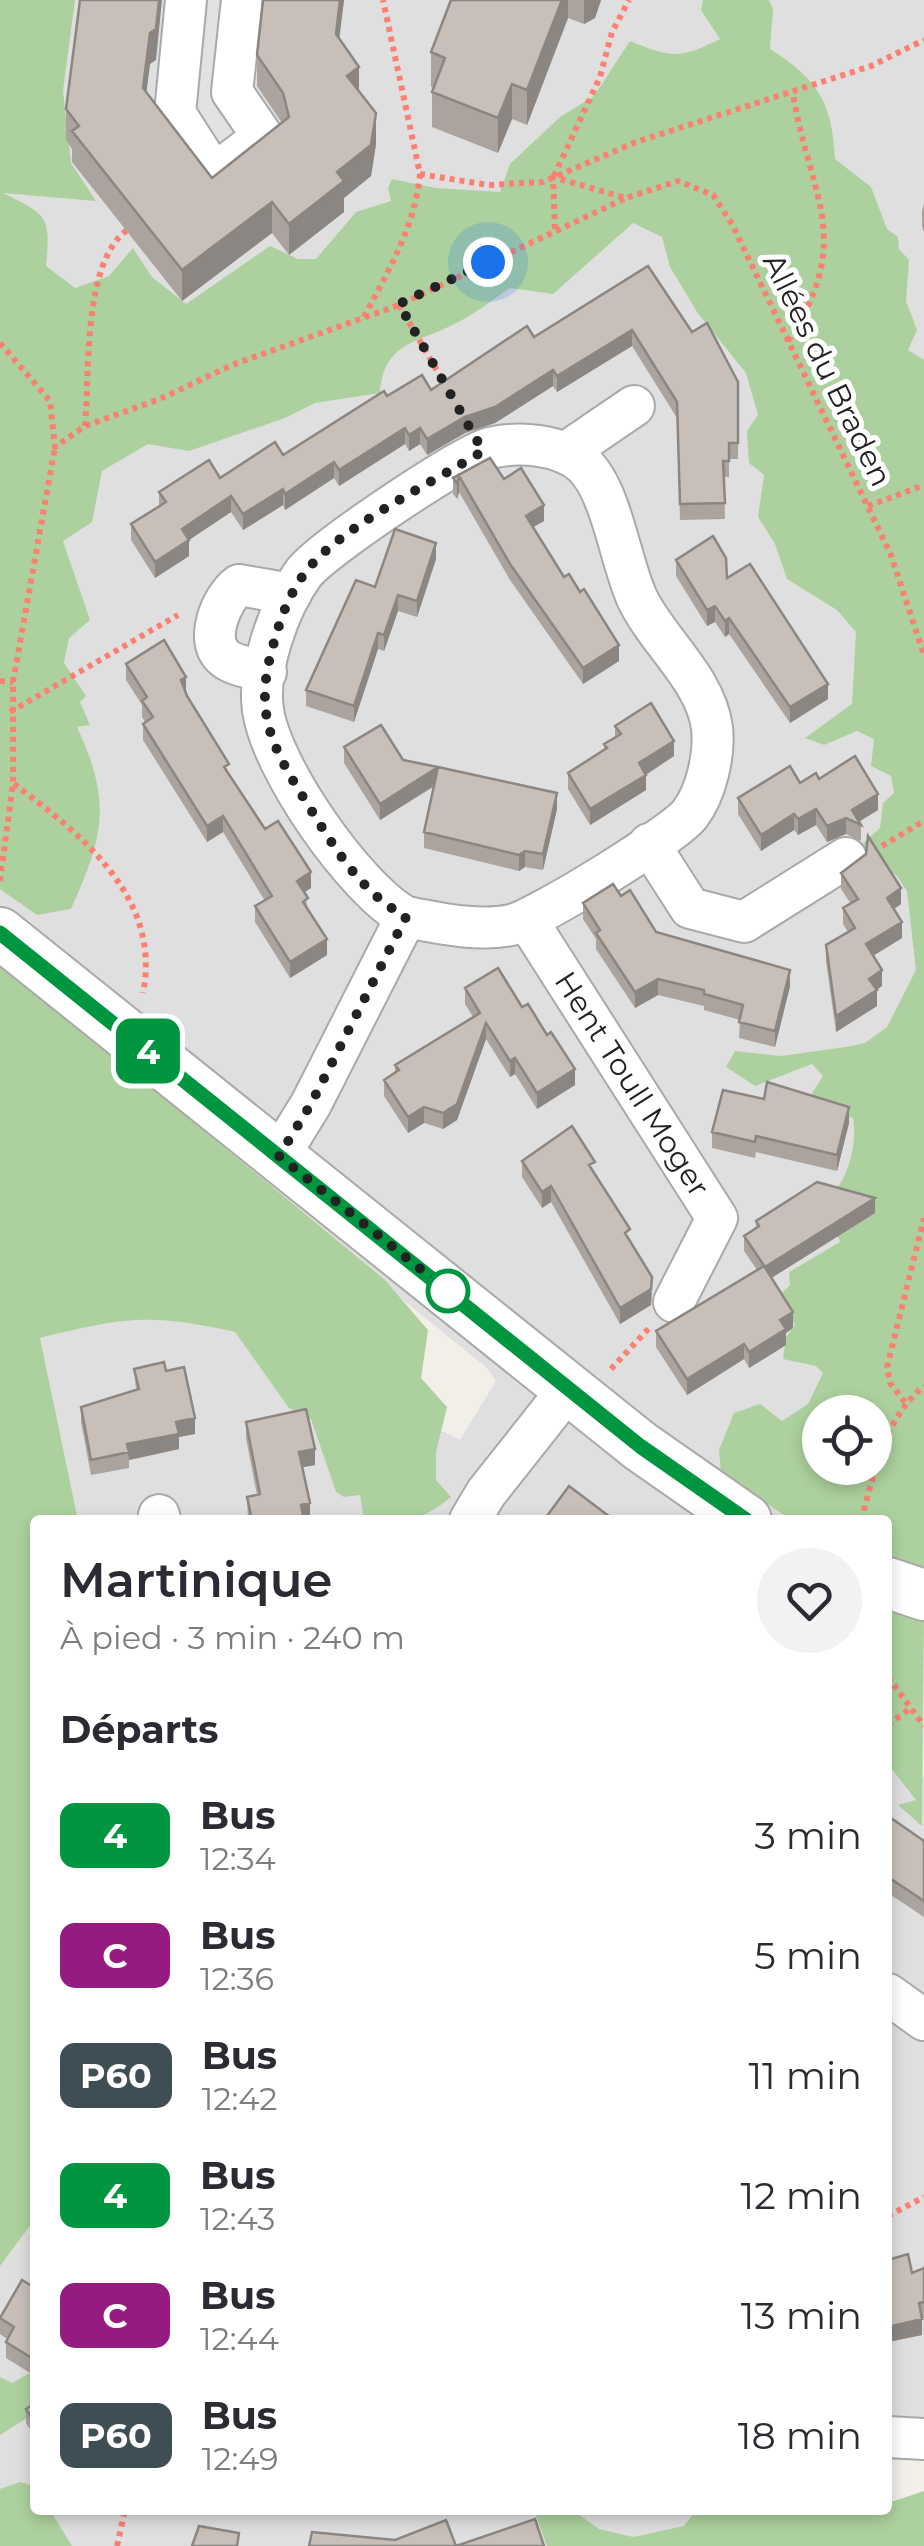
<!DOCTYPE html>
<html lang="fr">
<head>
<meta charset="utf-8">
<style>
	:root { --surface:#fff; --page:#f2f2f3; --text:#2b2b33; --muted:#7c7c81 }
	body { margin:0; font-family:Montserrat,sans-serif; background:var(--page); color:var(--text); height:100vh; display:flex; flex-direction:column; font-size:38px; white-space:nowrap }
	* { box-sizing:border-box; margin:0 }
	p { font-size:32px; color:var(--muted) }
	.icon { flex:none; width:55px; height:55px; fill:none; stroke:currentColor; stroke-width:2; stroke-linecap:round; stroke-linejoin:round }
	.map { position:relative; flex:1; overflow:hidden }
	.details { position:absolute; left:30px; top:1515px; width:862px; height:1000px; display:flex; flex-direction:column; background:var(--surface); border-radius:10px; box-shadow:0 5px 15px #0003 }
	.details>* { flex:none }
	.badge { padding:0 20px; border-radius:15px; font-size:35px; line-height:65px }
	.controls { position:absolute; left:802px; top:1395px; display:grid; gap:20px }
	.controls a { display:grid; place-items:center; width:90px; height:90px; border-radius:50%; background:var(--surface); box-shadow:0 5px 15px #0003; font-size:50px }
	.you { position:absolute; width:50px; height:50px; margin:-25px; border:8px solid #fff; border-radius:50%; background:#1a73e8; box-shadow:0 0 0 15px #1a73e833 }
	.map>.badge { position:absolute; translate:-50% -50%; box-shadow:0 0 0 5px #fff }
	h2 { padding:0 30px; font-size:38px; line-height:90px }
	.round { display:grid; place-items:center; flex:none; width:105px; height:105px; border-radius:52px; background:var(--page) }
	.summary { display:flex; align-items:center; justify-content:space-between; height:170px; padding:0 30px }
	h1 { font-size:48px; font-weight:600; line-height:75px }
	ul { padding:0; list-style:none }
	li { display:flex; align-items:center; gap:30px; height:120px; padding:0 30px }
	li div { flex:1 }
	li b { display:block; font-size:38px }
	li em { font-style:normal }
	li .badge { min-width:110px; font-weight:700; text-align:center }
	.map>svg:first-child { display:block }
	.residential { fill:#e0dfdf; fill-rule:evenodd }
	.forest { fill:#add19e; fill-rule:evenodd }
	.parking { fill:#e2e2e2 }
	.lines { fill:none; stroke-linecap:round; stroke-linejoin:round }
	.minor-casing { stroke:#a9a9a9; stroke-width:44 }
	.tertiary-casing { stroke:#a9a9a9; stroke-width:54 }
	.path { stroke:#fa8072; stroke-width:6; stroke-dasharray:5 5; stroke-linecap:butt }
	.minor { stroke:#fff; stroke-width:40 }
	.tertiary { stroke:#fff; stroke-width:50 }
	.wall { fill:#aba49e }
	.shaded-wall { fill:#8b8681 }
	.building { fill:#c7bfb8; stroke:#8b8681; stroke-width:2.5 }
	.line-casing { stroke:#fff; stroke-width:22 }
	.line { stroke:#009640; stroke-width:15 }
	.walk { stroke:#222; stroke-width:10; stroke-dasharray:0 18 }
	.stop-dot { fill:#fff; stroke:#009640; stroke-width:5 }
	.labels { text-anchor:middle; stroke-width:10; stroke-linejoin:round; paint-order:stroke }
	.street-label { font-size:30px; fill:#222; stroke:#fff }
</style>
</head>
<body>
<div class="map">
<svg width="924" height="2546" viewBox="0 0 924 2546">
	<rect width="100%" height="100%" fill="#f2efe9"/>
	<path class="residential" d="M0,0H924V1633L888,1620V1520H78L40,1338L122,1318H170L235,1332L283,1351L460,1440L496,1381L487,1368L0,973ZM820,1412H875V1468H820Z
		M888,1744L924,1777V2456L888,2454Z
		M35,2138V2510H707L677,2546H7L0,2535V2206Z"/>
	<path class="forest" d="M0,0H75L63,91L71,163L96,201L3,193C47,215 51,215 46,266L75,288L109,276L133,248L152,277L186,304L270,246L298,259H316L356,212L391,201L388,188L392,179L436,188L500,192L510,164L560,117L594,96L630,41C671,58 680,59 720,39L701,10L703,0H769L773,9L770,49C819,80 832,103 835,159L871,187L887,229L898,237L899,249L909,260L906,301L917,330L908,350L924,360V1576L888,1563V1520H792L721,1474L719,1450L734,1413L760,1404L782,1421L808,1404L823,1373L816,1366L783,1359L786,1337L795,1325L780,1295L790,1285L789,1272L840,1242L824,1203C846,1186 858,1146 853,1118L811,1107V1095L823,1076L812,1064L755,1086L726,1067L735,1051L781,1056L846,1047L865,1043L887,1027L916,970L907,891L897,876L859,847L880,828L883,803L894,793L891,776L871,766L874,739L857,731L824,745L805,738L852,704L856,632L837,610L787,579L775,544L758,517L764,475L749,463L747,431L758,415L746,373L697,312L670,267L662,237L633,223L553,294L510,288C492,300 475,314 456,323C417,344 384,341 380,393L315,403L285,418L189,451L148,444L102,471L92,522L63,541L90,620L69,638L64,663L86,696L80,702L90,725L77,727C112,802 104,836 71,909L37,915L0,889ZM820,1412H875V1468H820Z
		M0,962L385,1280L428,1330L421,1378L447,1407L436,1452V1480L451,1497C428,1516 393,1534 363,1514L360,1495L344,1497L336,1492L311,1419L289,1408L235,1332C149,1313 125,1317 40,1338L78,1520H35V2219L0,2266Z
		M888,1610L924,1621L922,1826L898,1805L916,1800L888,1764Z
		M35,2370V2413L0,2435V2377L12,2383Z
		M20,2482L35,2486V2510H50L72,2546H0V2489Z
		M924,2491V2546H547L536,2516L543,2510H572L599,2529L633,2537L684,2526L696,2510H888V2503Z"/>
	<path class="parking" d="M186,0H229L246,133L206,162L175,113Z"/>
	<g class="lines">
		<g class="minor-casing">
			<g id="minor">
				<path d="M186,0L175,113L214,174L263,137L232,92L242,0"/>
				<path d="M565,453L634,406"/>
				<path d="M266,672C254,668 235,666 226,659C202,642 222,597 239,585L291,594"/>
				<path d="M649,844L690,908L744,922L846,858"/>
				<path id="s1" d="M527,920L717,1218L674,1302"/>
				<path d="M279,1156L311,1104L406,917C439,923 478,932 511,925C536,920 675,834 690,814C706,793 715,755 712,728C706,679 657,641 637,598C620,561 612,492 584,465C561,444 519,441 490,448C463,455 320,550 303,574C279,607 257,669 263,710C271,768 355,889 406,917"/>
				<path d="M159,1515L160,1520"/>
				<path d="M470,1520L486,1493L569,1388"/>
				<path d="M888,1994L924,2020"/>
				<path d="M888,2437L924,2439"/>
			</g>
		</g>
		<g class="tertiary-casing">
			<path id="tertiary" d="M0,933L640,1446L746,1520
				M888,1583L924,1595"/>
		</g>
		<path class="path" d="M420,174L488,185L543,182L636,142L871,66L924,40
			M554,176L600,77L612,32L629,0
			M555,229L553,177L626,198L678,181L713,195L732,224L891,555L924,655
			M399,305L446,386
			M364,317C388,271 415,227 420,174L383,0
			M788,341C855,238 811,201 793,94
			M0,343L50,401L55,447L85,426L160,399L232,365L399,305L626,198
			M85,426C90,373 82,264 127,230
			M868,506L924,485
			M0,681L13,682
			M10,712L178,615
			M14,784C82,835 162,898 143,993
			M882,846L924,821
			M0,881L13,783V682L55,447
			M611,1369L650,1327
			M905,1402L890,1383L887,1367L924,1218
			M861,1520C875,1472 884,1419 924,1386
			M888,1677L924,1726
			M888,1725L912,1707
			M888,2216L924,2197
			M117,2546L125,2510"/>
		<use href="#minor" class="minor"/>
		<use href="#tertiary" class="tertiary"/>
	</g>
	<path class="wall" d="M262,0H344L339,38L376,144L371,176L344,198V212L289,255L272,233L182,301L72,162V149L66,140V109L156,60L150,64L146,92L212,178L282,123L257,86V55Z
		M451,0H601L595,18L584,24L568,18L527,125L512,119L498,153L432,127V92L434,88L431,87V52Z
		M924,203V232L922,227V211Z
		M648,266L692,332L738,382V459H729V477H724L725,519L680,520L677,418L632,346L557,392L553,386L495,423L465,433L427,455L420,444L409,451L405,444L339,486L334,478L285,510L283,505L243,530L231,512L189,540V556L155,578L131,540V524L159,506V492L220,478L283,455L387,396L431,390L534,337Z
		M490,458L504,479L544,521L533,527L619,661L583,684L510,580L459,492L457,499L453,494V478Z
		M436,559L417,617L398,611L384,651L378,649L354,722L306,706V690L375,587Z
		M676,560L727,578L828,699L790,723L729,634L725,637L715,622L707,626L676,576Z
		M126,664L186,693L229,773L265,829L311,888L304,892L308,909L327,955L290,978L255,922V906L265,901L223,832L207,842L143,740V724L145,722L142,717V705L126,680Z
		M615,726L674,756L646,775V790L590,825L568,789V773L604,750V744L615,737Z
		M344,747L403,760L557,809L543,870L525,867L519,871L424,848V832L435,786L380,820L344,763Z
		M819,779L878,810L859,821L861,825V841L846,834L827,842L816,825L798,835L794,830L761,851L738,814V798Z
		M841,873L901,904L894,909L902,938L873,956L882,986L877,990V1006L836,1032L826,961V945L848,932L843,924V908L851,904L841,889Z
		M621,896L656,932L790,986L775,1047L739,1038L740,1020L704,1010V1006L658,995L635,1008L596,949V939L583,919V903Z
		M465,988L522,1007L575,1085L537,1109L515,1074L510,1077L486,1039L457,1120L443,1129L424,1123L408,1133L384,1096V1080L395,1072V1065L473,1017L465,1004Z
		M849,1123L837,1171L756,1152L755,1158L712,1148V1132Z
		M522,1161L595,1175L630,1241L652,1293L651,1305L620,1324L551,1202L542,1208L522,1177Z
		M875,1213L771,1278L793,1328L786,1333V1345L749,1368L744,1359L687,1395L656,1347V1331L757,1270L744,1251V1236L756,1228V1221Z
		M134,1369L166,1371L195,1434L179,1437V1449L129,1460V1468L91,1475L81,1422V1407L136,1390Z
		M246,1422L315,1465L302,1467L310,1518L304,1520H248L247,1497L257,1495L246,1438Z
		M888,1816L924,1841V1917L888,1893Z
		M888,2260L912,2273L924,2268V2318H922V2335L888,2342Z
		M35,2281V2376L6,2358V2342L7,2339L0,2334V2318Z
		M35,2403V2437L26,2423V2409Z"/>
	<path class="shaded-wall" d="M159,0H162L156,60L150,64L143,119V88L150,33Z
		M340,0H344L336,65V34Z
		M562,0H568V18L527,125V90Z
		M584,0H601L595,18L584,24Z
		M359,67V98L347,76Z
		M512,84V119L498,153V118Z
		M376,113V144L371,176L344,198V212L289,255V224L337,172Z
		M272,202V233L182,301V270Z
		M632,330V346L557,392V376Z
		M553,370V386L495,423L465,433L427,455V439Z
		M405,428V444L339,486V470Z
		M420,428V444L409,451V435Z
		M334,462V478L285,510V494Z
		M459,476V492L457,499V483Z
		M283,489V505L243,530V514Z
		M231,496V512L189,540V556L155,578V562L182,529Z
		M544,505V521L526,531V516Z
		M436,543V559L417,617V601Z
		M398,595V611L384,651V635Z
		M715,606V622L707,626V610Z
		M729,618V634L725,637V621Z
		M378,633V649L354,722V706Z
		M619,645V661L583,684V668Z
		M186,677V693L181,680Z
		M828,684V699L790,723V707Z
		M674,741V756L639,779V763Z
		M438,767V783L380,820V804Z
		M646,775V790L590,825V809Z
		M557,793V809L543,870V854Z
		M878,794V810L857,823L852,810Z
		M816,809V825L798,835V819Z
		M794,814V830L761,851V835Z
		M223,816V832L207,842V826Z
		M846,818V834L827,842V826Z
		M525,851V867L519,871V855Z
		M311,872V888L297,897V881Z
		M901,888V904L887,914V898Z
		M902,922V938L866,960V944Z
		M327,939V955L290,978V962Z
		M790,970V986L775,1047V1031Z
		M882,970V986L869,995V979Z
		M658,979V995L635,1008V992Z
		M877,990V1006L836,1032V1016Z
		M486,1023V1039L457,1120L443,1129V1113Z
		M515,1058V1074L510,1077V1061Z
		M575,1069V1085L537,1109V1093Z
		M424,1107V1123L408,1133V1117Z
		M849,1107V1123L837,1171V1155Z
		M551,1186V1202L542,1208V1192Z
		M875,1198V1213L765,1282V1267Z
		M652,1277L651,1305L620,1324V1308Z
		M793,1312V1328L786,1333V1345L749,1368V1352L780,1320Z
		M744,1344V1359L687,1395V1379Z
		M195,1418V1434L179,1437V1449L129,1460L127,1444L176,1422Z
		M315,1449V1465L299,1468V1452Z
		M310,1503V1518L301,1520V1505Z
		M922,2319V2335L888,2342V2327Z"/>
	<path class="building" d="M80,0H159L156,29L150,33L143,88L212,178L289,117L283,93L257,55L263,0H340L336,34L359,67L347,76L376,113L371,145L337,172L344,181L289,224L272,202L182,270L72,131L79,126L66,109Z
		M451,0H562L527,90L512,84L498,118L432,92L445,58L431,52Z
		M648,266L692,332L707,323L738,382V443H729V461H723L725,503L680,504L677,402L632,330L557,376L553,370L495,407L465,417L427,439L420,428L409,435L405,428L339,470L334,462L285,494L283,489L243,514L231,496L182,529L189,540L155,562L131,524L166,502L159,492L209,460L220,478L275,442L283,455L384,391L387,396L422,375L431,390L527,326L534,337Z
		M490,458L504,479L521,468L544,505L526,516L564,577L569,574L580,592L584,589L619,645L583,668L510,564L459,476L457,483L453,478Z
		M395,529L436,543L417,601L398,595L384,635L378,633L354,706L306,690L356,580L375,587Z
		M713,536L726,558L727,578L750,564L828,684L790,707L729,618L725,621L715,606L707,610L676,560Z
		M164,640L186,677L181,680L187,696L229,764L224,767L265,829L278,821L311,872L297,881L308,898L303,902L327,939L290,962L255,906L272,896L223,816L207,826L143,724L153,717L142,701L147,697L126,664Z
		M651,703L674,741L639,763L646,775L590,809L568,773L607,748L604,744L621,734L615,726Z
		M381,725L403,760L438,767L380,804L344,747Z
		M855,756L878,794L852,810L861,825L846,818L827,826L816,809L798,819L794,814L761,835L738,798L790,766L800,783L816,773L819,779Z
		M438,767L557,793L543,854L525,851L519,855L424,832Z
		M868,836L901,888L887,898L902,922L866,944L882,970L869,979L877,990L836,1016L826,945L855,928L843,908L858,899L841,873L866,854Z
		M613,884L621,896L630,890L656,932L790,970L775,1031L739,1022L743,1005L704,994V990L658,979L635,992L596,933L600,930L583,903Z
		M498,968L522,1007L528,1004L547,1035L551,1032L575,1069L537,1093L515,1058L510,1061L486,1023L457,1104L443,1113L424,1107L408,1117L384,1080L399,1070L395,1065L480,1013L465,988Z
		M767,1082L849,1107L837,1155L756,1136L755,1142L712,1132L723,1090L764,1099Z
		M572,1126L595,1162L589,1165L630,1229L625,1233L652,1277L651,1289L620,1308L551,1186L542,1192L522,1161Z
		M817,1182L875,1198L765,1267L744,1236L759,1226L756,1221Z
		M764,1266L793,1312L780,1320L786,1329L749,1352L744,1344L687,1379L656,1331Z
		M164,1362L166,1371L184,1367L195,1418L176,1422L179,1434L127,1444L129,1452L91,1460L81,1407L139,1389L134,1369Z
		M306,1409L315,1449L299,1452L310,1503L301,1505L304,1520H252L247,1497L260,1494L246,1422Z
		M569,1486L614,1520H544Z
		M888,1816L924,1841V1901L888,1877Z
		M908,2254L912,2273L924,2268V2302L919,2303L922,2319L888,2327V2260Z
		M22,2280L32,2286L35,2281V2360L6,2342L14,2327L0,2318Z
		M35,2403V2423L26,2409Z
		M535,2519L544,2546H456Z
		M446,2520L456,2546H309L312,2532L395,2540Z
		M199,2526L239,2533L237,2546H192Z"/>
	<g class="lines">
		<g class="line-casing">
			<path id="line" d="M0,933L640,1446L746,1520"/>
		</g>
		<use href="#line" class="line"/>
		<path class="walk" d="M448,1291L279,1156L311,1104L406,917C357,890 332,843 303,797C267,739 254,707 275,639C281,617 289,596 302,577C334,529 433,483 483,451L399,304L488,262"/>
	</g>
	<circle class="stop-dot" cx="448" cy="1291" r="20"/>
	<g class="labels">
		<g class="street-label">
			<text transform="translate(827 370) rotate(64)" y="10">Allées du Braden</text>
			<text dy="10" stroke="none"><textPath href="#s1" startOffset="195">Hent Toull Moger</textPath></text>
		</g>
	</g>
</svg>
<div class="controls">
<a><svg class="icon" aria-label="locate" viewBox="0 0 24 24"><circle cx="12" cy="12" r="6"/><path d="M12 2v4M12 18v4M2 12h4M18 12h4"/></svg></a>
</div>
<div class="you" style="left:488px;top:262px"></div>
<b class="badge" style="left:148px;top:1051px;background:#009640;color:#fff">4</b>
<section class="details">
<div class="summary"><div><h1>Martinique</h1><p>À pied · 3 min · 240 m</p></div><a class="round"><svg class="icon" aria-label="heart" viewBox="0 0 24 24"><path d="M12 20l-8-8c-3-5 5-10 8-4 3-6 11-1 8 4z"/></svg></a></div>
<h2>Départs</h2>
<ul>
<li><span class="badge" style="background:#009640;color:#fff">4</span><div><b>Bus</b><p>12:34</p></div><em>3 min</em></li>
<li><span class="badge" style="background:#951b81;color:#fff">C</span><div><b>Bus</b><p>12:36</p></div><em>5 min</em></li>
<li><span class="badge" style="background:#3f4e54;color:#fff">P60</span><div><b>Bus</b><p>12:42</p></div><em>11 min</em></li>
<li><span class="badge" style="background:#009640;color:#fff">4</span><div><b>Bus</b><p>12:43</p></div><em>12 min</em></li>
<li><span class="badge" style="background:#951b81;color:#fff">C</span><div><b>Bus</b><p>12:44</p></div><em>13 min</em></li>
<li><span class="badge" style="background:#3f4e54;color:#fff">P60</span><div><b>Bus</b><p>12:49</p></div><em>18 min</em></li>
</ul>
</section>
</div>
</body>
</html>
